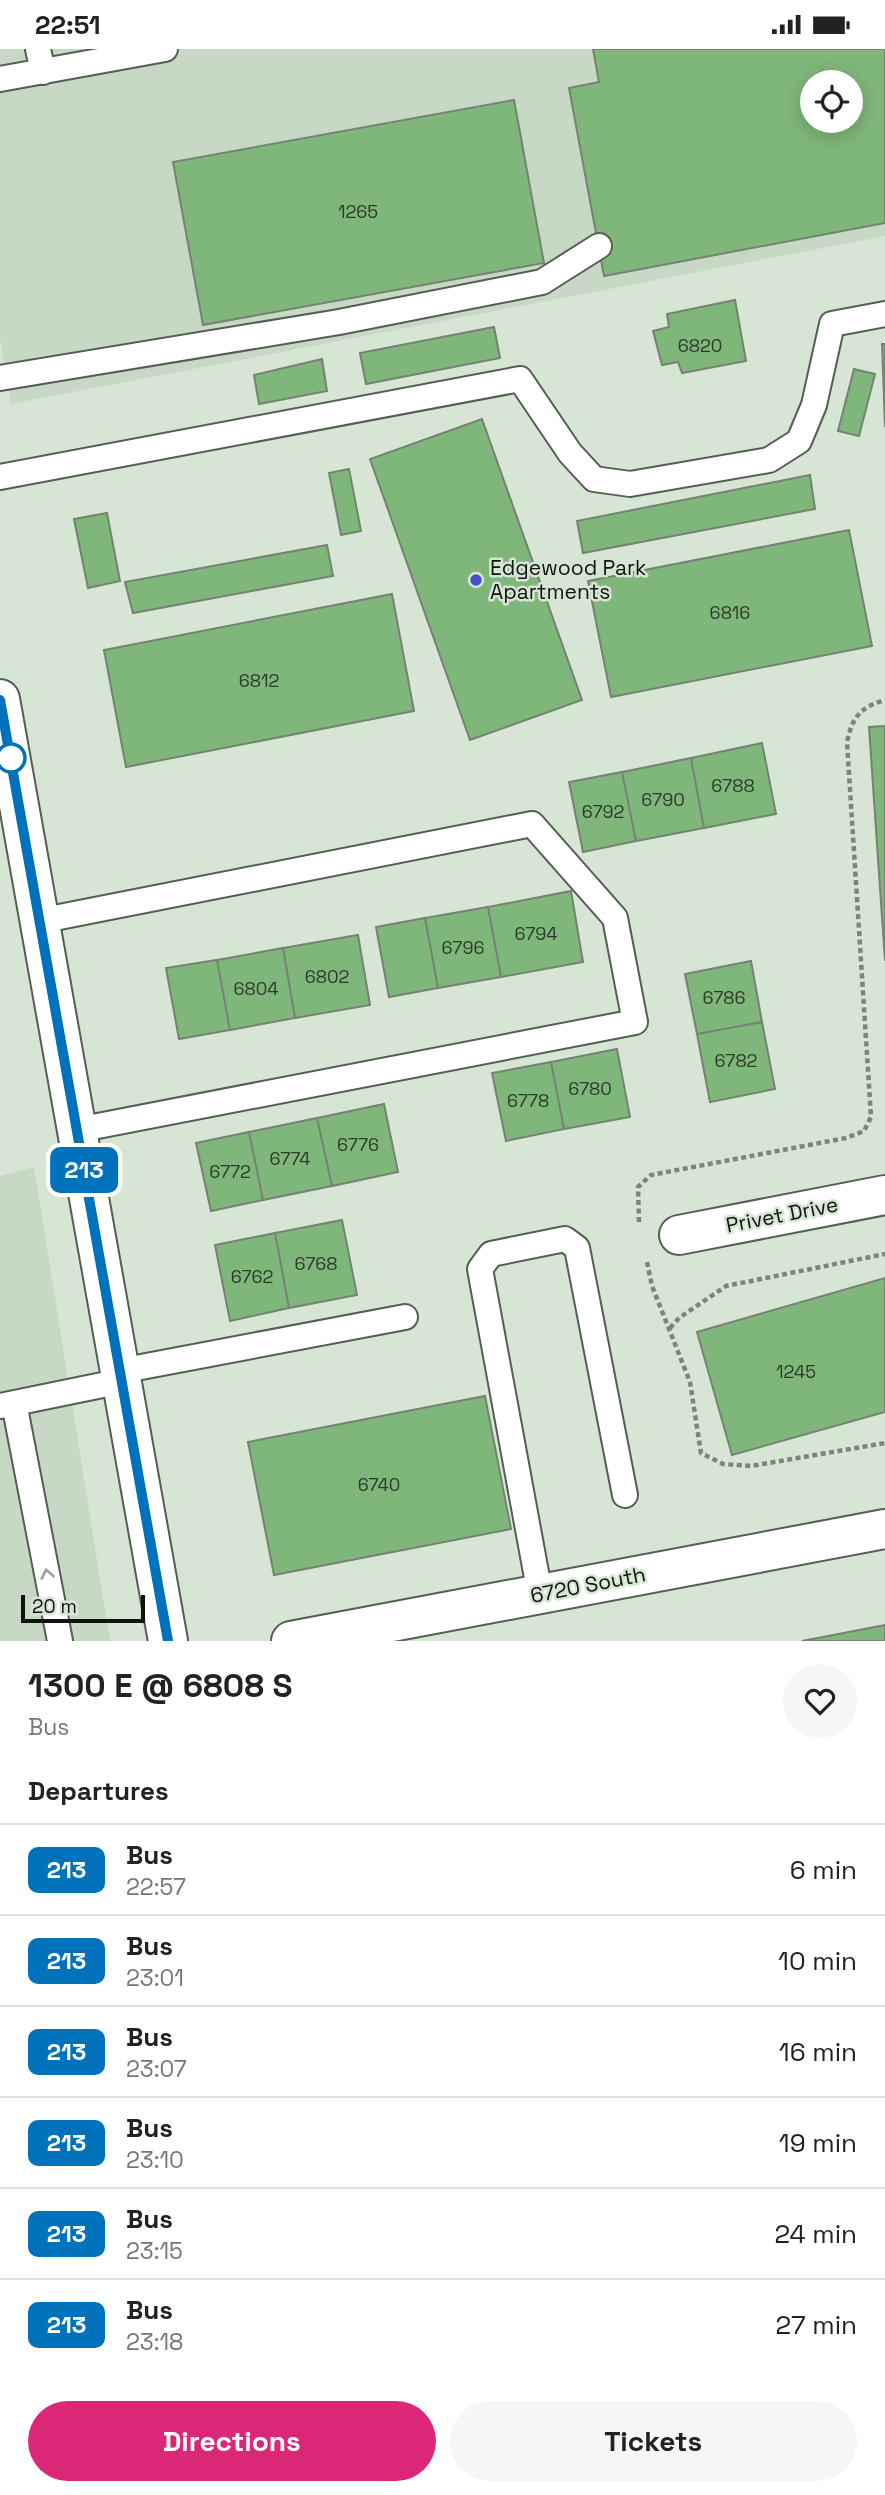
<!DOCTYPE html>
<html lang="en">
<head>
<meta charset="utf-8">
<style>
	:root { --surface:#fff; --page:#f6f6f6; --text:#222; --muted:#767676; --line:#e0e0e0; --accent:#db2777 }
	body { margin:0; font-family:"Space Grotesk",sans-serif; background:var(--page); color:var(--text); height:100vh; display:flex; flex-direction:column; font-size:26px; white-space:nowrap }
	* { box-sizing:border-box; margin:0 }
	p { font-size:23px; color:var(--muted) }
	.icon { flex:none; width:38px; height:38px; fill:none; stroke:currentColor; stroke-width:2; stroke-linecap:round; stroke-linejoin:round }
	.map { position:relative; height:1592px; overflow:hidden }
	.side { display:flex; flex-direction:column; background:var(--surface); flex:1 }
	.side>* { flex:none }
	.badge { padding:0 14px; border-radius:10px; font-size:24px; line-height:46px }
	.buttons { position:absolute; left:800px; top:21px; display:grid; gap:14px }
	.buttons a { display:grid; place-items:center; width:63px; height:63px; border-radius:50%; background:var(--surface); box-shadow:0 4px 18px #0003; font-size:35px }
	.scale { position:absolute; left:21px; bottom:18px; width:124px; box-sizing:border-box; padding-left:7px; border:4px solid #0f140e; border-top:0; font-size:19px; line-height:24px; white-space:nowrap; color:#0f140e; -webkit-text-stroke:5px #d7e5d5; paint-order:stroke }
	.map>.badge { position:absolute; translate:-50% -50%; box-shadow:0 0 0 4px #fff }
	h2 { padding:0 28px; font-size:26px; line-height:63px }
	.round { display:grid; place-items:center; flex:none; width:74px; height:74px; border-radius:37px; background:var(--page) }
	.overview { display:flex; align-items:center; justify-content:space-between; height:119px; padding:0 28px }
	h1 { font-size:33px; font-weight:600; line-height:52px }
	.primary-button { display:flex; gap:14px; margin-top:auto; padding:14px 28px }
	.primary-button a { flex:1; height:80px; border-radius:42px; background:var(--accent); color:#fff; font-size:28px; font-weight:600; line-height:80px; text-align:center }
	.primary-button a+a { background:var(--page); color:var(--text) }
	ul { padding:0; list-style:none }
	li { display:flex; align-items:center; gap:21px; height:91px; padding:0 28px; border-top:2px solid var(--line) }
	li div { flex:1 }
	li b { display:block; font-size:26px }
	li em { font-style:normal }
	li .badge { min-width:77px; font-weight:700; text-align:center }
	.status { display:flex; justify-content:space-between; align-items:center; height:49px; padding:0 35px; background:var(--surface); direction:ltr }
	.status svg { height:19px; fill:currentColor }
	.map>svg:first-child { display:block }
	.built { fill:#c7d9c4; fill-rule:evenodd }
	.building { fill:#7fb67a; stroke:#758274; stroke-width:2; fill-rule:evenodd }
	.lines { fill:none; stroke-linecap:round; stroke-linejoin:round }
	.service-casing { stroke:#535f52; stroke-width:28 }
	.minor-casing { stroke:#535f52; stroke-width:42 }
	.secondary-casing { stroke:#535f52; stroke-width:42 }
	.path { stroke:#7b8579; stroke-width:4.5; stroke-dasharray:5 3.5; stroke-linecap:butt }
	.service { stroke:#fff; stroke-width:24 }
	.minor { stroke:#fff; stroke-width:38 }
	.secondary { stroke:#fff; stroke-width:38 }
	.oneway { stroke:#9fa19f }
	.line-casing { stroke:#fff; stroke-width:16 }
	.line { stroke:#0072bc; stroke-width:10 }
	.poi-dot { fill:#4551c6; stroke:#d7e5d5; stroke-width:2.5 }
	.stop-dot { fill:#fff; stroke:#0072bc; stroke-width:3.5 }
	.labels { text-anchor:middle; stroke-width:5; stroke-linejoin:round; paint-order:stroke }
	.number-label { font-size:18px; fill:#2b3c29 }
	.poi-label { font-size:21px; fill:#0f140e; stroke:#d7e5d5; text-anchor:start }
	.street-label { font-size:21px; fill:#0f140e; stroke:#d7e5d5 }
</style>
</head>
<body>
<div class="status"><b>22:51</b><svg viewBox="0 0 49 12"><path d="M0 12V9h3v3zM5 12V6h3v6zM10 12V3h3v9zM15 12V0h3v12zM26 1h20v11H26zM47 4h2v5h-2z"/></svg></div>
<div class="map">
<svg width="885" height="1592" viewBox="0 0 885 1592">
	<rect width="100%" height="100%" fill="#d7e5d5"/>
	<path class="built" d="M0,0H885V187L11,355L0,289ZM812,33H850V72H812Z
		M34,1118L110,1592H0V1127Z"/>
	<path class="building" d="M593,0H885V174L604,227L569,39L599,33ZM812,33H850V72H812Z
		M514,51L544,214L203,276L173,113Z
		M735,251L746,312L682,324L678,313L662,316L653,282L669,278L667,265Z
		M494,278L500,309L366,335L360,304Z
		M882,295H885V378Z
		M322,310L327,342L259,355L254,326Z
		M854,320L875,325L859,387L838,382Z
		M482,370L582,651L470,691L370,410Z
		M349,420L361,482L341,486L329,424Z
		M810,426L815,460L583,504L577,472Z
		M107,464L120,532L88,539L74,470Z
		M849,481L872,597L611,648L588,532Z
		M327,496L333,527L133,564L125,533Z
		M392,545L414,662L126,718L104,601Z
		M885,677V912L869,678Z
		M762,694L776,765L704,779L691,709Z
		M691,709L704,779L636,792L622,723Z
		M622,723L636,792L583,803L569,733Z
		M571,842L583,913L501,928L488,858Z
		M488,858L501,928L438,939L425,869Z
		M425,869L438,939L389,948L376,878Z
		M358,886L370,956L295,969L283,899Z
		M283,899L295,969L230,981L217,911Z
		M217,911L230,981L179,990L166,919Z
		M751,912L762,973L697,985L685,925Z
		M762,973L775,1040L710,1053L697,985Z
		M617,1000L630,1068L564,1080L551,1013Z
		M551,1013L564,1080L506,1092L492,1024Z
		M384,1055L398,1123L332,1137L317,1069Z
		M317,1069L332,1137L263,1151L249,1083Z
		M249,1083L263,1151L211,1162L196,1094Z
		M342,1171L357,1246L289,1259L275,1184Z
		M275,1184L289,1259L230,1272L215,1196Z
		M885,1229V1363L732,1406L697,1283Z
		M485,1347L511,1480L274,1526L248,1393Z
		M885,1576V1592H802Z"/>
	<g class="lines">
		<g class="service-casing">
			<path id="service" d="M38,0L43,23
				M0,30L165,0
				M0,329L339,273L542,233L599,197
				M0,428L520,330L570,404L594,430L630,435L769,411L799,392L814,356L832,275L885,265
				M39,872L532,775L615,869L635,973L77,1081
				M120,1322L405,1268
				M14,1354L60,1592
				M0,1357L122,1332
				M540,1545L480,1220L491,1205L565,1190L577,1199L625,1446"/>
		</g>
		<g class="minor-casing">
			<path id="minor" d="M679,1186L885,1146
				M291,1592L885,1480"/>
		</g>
		<g class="secondary-casing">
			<path id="secondary" d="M0,650L168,1592"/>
		</g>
		<path class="path" d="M639,1173L638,1138L651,1126L846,1089L864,1082L871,1068L847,693C852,669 860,658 885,651
			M647,1213L652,1237L690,1333L701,1404L723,1415L751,1417L885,1394
			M670,1279L679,1269L726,1237L885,1205"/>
		<use href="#service" class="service"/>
		<use href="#minor" class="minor"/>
		<use href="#secondary" class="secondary"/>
	</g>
	<defs><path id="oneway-chevron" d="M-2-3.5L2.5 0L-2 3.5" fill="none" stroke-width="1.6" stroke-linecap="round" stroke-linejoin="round" transform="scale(1.75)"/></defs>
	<use class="oneway" href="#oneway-chevron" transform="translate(47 1525) rotate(-101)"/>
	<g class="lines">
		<g class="line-casing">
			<path id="line" d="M0,651L168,1592"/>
		</g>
		<use href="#line" class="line"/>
	</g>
	<circle class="poi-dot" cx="476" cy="531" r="7"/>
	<circle class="stop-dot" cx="11" cy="709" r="14"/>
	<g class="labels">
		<g class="number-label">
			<text x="358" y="169">1265</text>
			<text x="700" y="303">6820</text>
			<text x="730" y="570">6816</text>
			<text x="259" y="638">6812</text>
			<text x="733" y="743">6788</text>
			<text x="663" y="757">6790</text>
			<text x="603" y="769">6792</text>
			<text x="536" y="891">6794</text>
			<text x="463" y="905">6796</text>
			<text x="327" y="934">6802</text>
			<text x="256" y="946">6804</text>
			<text x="724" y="955">6786</text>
			<text x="736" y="1018">6782</text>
			<text x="590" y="1046">6780</text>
			<text x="528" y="1058">6778</text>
			<text x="358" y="1102">6776</text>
			<text x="290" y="1116">6774</text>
			<text x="230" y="1129">6772</text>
			<text x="316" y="1221">6768</text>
			<text x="252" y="1234">6762</text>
			<text x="796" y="1329">1245</text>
			<text x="379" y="1442">6740</text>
		</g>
		<g class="poi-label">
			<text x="490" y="526">Edgewood Park<tspan x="490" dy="24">Apartments</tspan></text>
		</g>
		<g class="street-label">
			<text transform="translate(782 1166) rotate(-11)" y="7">Privet Drive</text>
			<text transform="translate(588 1536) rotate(-11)" y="7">6720 South</text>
		</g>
	</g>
</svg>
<div class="buttons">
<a><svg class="icon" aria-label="locate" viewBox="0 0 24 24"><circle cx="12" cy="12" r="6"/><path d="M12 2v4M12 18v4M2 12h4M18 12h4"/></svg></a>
</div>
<div class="scale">20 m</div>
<b class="badge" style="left:84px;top:1121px;background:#0072bc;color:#fff">213</b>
</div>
<section class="side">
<div class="overview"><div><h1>1300 E @ 6808 S</h1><p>Bus</p></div><a class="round"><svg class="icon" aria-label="heart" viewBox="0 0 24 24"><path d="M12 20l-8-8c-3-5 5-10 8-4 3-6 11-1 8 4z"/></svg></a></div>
<h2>Departures</h2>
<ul>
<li><span class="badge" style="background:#0072bc;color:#fff">213</span><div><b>Bus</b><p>22:57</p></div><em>6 min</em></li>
<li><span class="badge" style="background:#0072bc;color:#fff">213</span><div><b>Bus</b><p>23:01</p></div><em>10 min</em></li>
<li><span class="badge" style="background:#0072bc;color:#fff">213</span><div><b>Bus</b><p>23:07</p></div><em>16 min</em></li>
<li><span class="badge" style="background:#0072bc;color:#fff">213</span><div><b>Bus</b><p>23:10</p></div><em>19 min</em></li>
<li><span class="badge" style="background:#0072bc;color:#fff">213</span><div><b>Bus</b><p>23:15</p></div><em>24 min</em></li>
<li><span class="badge" style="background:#0072bc;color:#fff">213</span><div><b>Bus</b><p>23:18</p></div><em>27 min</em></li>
</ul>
<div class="primary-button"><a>Directions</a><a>Tickets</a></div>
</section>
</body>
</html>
